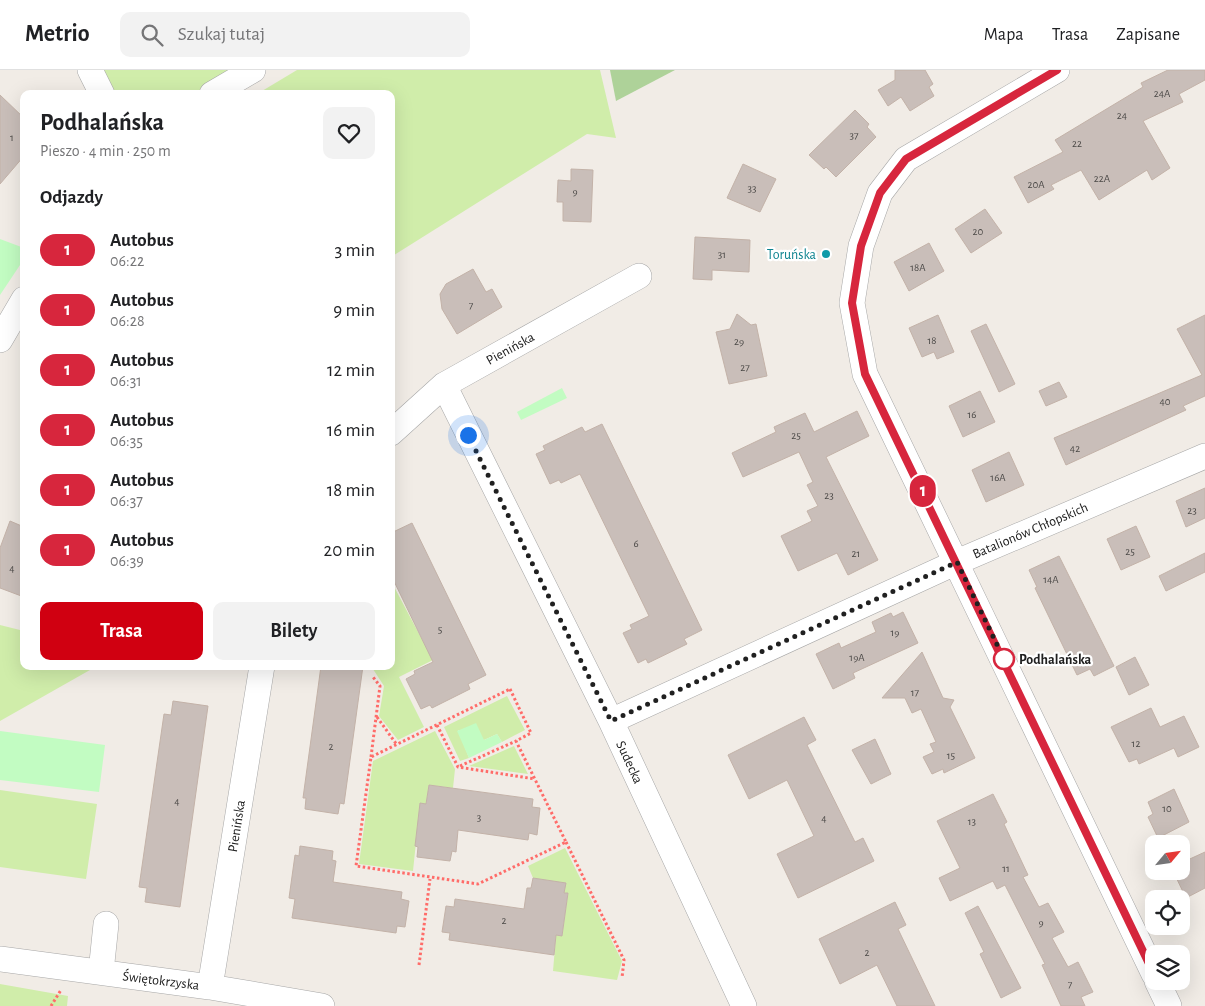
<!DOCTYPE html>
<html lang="pl">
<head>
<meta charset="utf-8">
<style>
	:root { --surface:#fff; --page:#f2f2f2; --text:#202124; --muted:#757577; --line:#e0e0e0; --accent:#d00011 }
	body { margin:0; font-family:"Alegreya Sans",sans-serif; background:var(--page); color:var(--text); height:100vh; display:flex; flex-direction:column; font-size:19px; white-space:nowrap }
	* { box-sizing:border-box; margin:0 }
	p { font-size:16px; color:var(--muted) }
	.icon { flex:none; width:28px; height:28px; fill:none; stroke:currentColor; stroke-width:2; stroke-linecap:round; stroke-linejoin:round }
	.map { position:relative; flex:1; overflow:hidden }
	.drawer { position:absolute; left:20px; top:20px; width:375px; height:580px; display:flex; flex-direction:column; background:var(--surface); border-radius:10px; box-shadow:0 5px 20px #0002 }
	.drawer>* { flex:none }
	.badge { padding:0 10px; border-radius:16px; font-size:18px; line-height:32px }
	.needle { width:32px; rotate:61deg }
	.tools { position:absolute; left:1145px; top:765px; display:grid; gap:10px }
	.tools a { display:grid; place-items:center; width:45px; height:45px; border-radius:10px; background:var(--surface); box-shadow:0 5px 20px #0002; font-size:25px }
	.you { position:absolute; width:25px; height:25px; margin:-12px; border:4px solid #fff; border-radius:50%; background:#1a73e8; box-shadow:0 0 0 8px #1a73e833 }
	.map>.badge { position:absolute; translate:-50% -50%; box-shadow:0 0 0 2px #fff }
	h2 { padding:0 20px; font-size:19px; line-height:45px }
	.round { display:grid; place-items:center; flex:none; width:52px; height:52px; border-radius:10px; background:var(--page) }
	.summary { display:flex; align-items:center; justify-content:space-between; height:85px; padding:0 20px }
	h1 { font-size:24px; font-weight:600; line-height:38px }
	.button { display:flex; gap:10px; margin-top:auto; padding:10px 20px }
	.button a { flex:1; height:58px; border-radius:10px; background:var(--accent); color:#fff; font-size:20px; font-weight:600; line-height:58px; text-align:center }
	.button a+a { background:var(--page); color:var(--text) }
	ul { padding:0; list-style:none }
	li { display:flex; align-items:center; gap:15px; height:60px; padding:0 20px }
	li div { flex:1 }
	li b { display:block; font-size:19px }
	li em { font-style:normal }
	li .badge { min-width:55px; font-weight:700; text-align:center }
	header { display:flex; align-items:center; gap:30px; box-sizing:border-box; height:70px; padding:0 25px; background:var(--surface); border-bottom:1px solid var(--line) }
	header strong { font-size:24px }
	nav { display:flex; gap:28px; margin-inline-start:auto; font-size:18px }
	.search { width:350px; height:45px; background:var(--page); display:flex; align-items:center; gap:12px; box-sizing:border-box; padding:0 18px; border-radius:10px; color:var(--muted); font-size:19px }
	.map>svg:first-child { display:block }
	.grass { fill:#d0edaa }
	.forest { fill:#aed299 }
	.park { fill:#c2fcc2 }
	.building { fill:#c9beb9; stroke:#c3b2a8 }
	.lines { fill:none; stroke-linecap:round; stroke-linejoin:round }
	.minor-casing { stroke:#a7a7a7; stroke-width:26 }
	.path { stroke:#ff6c69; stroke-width:3; stroke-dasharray:2.5 2.5; stroke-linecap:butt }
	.minor { stroke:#fff; stroke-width:25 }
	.line-casing { stroke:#fff; stroke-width:11 }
	.line { stroke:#d7263d; stroke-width:8 }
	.walk { stroke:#202020; stroke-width:5; stroke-dasharray:0 9 }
	.culture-dot { fill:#0f9aa8; stroke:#fff; stroke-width:2 }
	.stop-dot { fill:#fff; stroke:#d7263d; stroke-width:2.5 }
	.labels { text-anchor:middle; stroke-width:4.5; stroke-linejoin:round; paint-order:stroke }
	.number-label { font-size:11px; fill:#4a4846 }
	.culture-label { font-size:14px; fill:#0d838f; stroke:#fff; text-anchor:end }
	.street-label { font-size:14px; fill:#202020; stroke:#fff }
	.stop-label { font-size:14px; font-weight:bold; fill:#202020; stroke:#fff; text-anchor:start }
</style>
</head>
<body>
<header>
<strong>Metrio</strong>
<div class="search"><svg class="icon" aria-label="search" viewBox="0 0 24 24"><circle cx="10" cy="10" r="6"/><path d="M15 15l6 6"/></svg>Szukaj tutaj</div>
<nav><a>Mapa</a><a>Trasa</a><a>Zapisane</a></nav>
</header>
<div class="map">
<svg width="1205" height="936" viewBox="0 0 1205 936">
	<rect width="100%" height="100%" fill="#f1ece6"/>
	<path class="grass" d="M100,0H235L196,24H114Z
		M297,0H600L616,68L587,64L391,187V24H257Z
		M391,511L433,590L399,607L424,657L398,670L379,646L384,616L371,596H391Z
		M0,555L24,561V596H97L0,651Z
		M507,626L525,660L502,672L497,664L484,670L458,660L469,688L460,691L444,657Z
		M435,661L455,699L453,718L429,715L426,734H420L413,801L359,794L373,691Z
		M514,676L528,704L469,696Z
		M0,720L97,734L86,809L0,797Z
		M565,778L622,891L617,910L553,901L556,865L562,866L568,824L564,823L565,813L533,808L528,796Z
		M0,914L68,926L67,936H0Z"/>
	<path class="forest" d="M610,0H675L616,31Z"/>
	<path class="park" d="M0,169L24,178V189L0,225Z
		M562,318L567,328L521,350L517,342Z
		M476,653L484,670L497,664L502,672L469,688L457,661Z
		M0,661L105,675L99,722L0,710Z"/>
	<path class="building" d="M895,0H925L933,14L929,17L934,26L910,41L901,27L888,36L878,20L895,10Z
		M1168,0H1205V10L1179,24L1183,32L1143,51L1170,98L1152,110L1147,100L1099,130L1081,100L1051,115L1054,119L1028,133L1014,107L1063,82L1055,70L1143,17L1141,13Z
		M0,25L24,48V86L0,114Z
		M855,40L869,54L867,57L876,67L836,107L826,97L824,99L809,85Z
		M743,94L776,109L760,142L727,128Z
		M571,99L593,100L591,152L563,151V132H557L558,110L571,111Z
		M985,139L1002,163L971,183L955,159Z
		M695,167L750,170L749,202L712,200V210L693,209Z
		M929,173L944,201L909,221L894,192Z
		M473,199L486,222L492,219L502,237L457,264L442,239L440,224L446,214Z
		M737,244L751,255L756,254L767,306L729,314L716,262L730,259Z
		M938,245L954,282L937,289L934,282L922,287L909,258Z
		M1205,245V326L1183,336L1186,340L1066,395L1054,368L1202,305L1177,259Z
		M986,254L1015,314L999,322L971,261Z
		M1059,312L1067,327L1046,336L1039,321Z
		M980,321L995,352L963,367L949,336Z
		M857,341L869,366L826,387L878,490L848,505L837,483L798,501L781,466L812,451L807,441L818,436L807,415L813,412L799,382L743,407L732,383L776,362L774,357L805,343L814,362Z
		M602,354L702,560L684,569L687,574L648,593L646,589L638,593L623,563L632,559L630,555L649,546L580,404L561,413L559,410L550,414L536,384L545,380L543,376L582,357L585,362Z
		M1009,382L1024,415L986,432L972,400Z
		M1205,418V448L1186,457L1176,431Z
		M10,451L24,457V527L0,518V478Z
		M412,453L486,605L468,614L470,619L432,638L430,635L421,639L406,609L415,604L414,601L433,592L391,505V463Z
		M1136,456L1150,487L1121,500L1107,469Z
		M1205,483V502L1166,521L1159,506Z
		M1059,486L1114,596L1094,606L1090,599L1077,605L1035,518L1037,517L1029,500Z
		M903,542L918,573L853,603L855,608L833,619L816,584L839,573L841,578L876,562L872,552L891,543L893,547Z
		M922,582L943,628L954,630L950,637L975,688L944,703L943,699L932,704L923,687L934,682L930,674L936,672L921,639L912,643L905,628H882Z
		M1135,587L1149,615L1129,625L1116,597Z
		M321,596H363L344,734L340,733L338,744L305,739L306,728H303Z
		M173,631L208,636L180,837L145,832L147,818L139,817L164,644L171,645Z
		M1151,638L1160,657L1184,646L1199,677L1178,687L1174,678L1139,694L1137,689L1129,692L1111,657Z
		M804,647L816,670L807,675L855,772L863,768L874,791L798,828L777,784L814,766L787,710L749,729L728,685Z
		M875,669L891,704L871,714L852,680Z
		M429,715L533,729L532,737L540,738L537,765L529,763L528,770L458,760L456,782L452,781L450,791L417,787L418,777L415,776L420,733L426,734Z
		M1174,719L1189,752L1158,768L1148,747L1153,744L1148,732Z
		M993,724L1007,752L1004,754L1028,805L1023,807L1039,837L1048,833L1064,862L1052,868L1068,897L1078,892L1093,922L1081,927L1085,936H1061L1042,895L1045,894L1005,815L997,819L993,811L950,831L939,808L960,798L937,751Z
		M300,776L333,781L332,790L336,791L333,812L402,822L401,829L409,831L405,857L397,856L396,863L292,848L295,829L289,828L295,785L299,786Z
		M1205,782V818L1186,828L1173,801H1181V793Z
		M533,808L566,813L564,823H568L562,866L556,865L554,885L449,870L450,863L442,862L446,836L454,837L455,829L524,839L527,818H531Z
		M895,832L906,855L898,859L935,936H897L877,895L840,914L819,869Z
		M978,836L1021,918L1001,928L980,884L984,882L965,843Z"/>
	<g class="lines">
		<g class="minor-casing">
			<path id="minor" d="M90,0L102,24
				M1057,0L906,89L880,123L861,176L852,233L865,304L1154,904
				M212,24L253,0
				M0,270L24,229
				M444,315L611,651L744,936
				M391,363L444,315L639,206
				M611,651L957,492L1205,386
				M0,889L210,917L322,936
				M101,902L106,854
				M1157,911L1169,936
				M210,917L262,596"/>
		</g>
		<path class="path" d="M510,619L531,663L516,671L566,772L478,814L356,796L371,687Z
			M377,647L397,675
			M437,655L458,697L535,709
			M371,687L380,616L373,607
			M460,696L516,671
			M566,772L624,890L622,908
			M419,895L430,809
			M51,936L61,920"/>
		<use href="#minor" class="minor"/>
	</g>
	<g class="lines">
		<g class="line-casing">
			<path id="line" d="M1057,0L906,89L880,123L861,176L852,233L865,304L1154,904"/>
		</g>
		<use href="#line" class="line"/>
		<path class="walk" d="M468,365L611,651L957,492L1004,589"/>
	</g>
	<circle class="culture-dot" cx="826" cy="184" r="5"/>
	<circle class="stop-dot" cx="1004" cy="589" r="10"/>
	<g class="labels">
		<g class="number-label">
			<text x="1162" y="27">24A</text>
			<text x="1122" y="49">24</text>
			<text x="854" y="69">37</text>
			<text x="12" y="71">1</text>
			<text x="1077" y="77">22</text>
			<text x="1102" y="112">22A</text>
			<text x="1036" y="118">20A</text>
			<text x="752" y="122">33</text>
			<text x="575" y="125">9</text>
			<text x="978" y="165">20</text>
			<text x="722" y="188">31</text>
			<text x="918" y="201">18A</text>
			<text x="471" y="239">7</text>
			<text x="932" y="274">18</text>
			<text x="739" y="275">29</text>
			<text x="745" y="301">27</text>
			<text x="1165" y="335">40</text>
			<text x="972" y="348">16</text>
			<text x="796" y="369">25</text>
			<text x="1075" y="382">42</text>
			<text x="998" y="411">16A</text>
			<text x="829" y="429">23</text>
			<text x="1192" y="444">23</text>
			<text x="636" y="477">6</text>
			<text x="1130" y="485">25</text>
			<text x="856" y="487">21</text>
			<text x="12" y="502">4</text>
			<text x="1051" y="513">14A</text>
			<text x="440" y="563">5</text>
			<text x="895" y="566">19</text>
			<text x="857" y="591">19A</text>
			<text x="915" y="626">17</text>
			<text x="1136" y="677">12</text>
			<text x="331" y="680">2</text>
			<text x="951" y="689">15</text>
			<text x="177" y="735">4</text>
			<text x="1167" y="742">10</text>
			<text x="479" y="751">3</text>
			<text x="824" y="752">4</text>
			<text x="972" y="755">13</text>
			<text x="1006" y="802">11</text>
			<text x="504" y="854">2</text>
			<text x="1041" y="856">9</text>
			<text x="867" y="886">2</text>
			<text x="1070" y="918">7</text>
		</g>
		<g class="culture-label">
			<text x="816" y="189">Toruńska</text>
		</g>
		<g class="street-label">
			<text transform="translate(510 278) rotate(-29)" y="5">Pienińska</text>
			<text transform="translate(1030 460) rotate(-23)" y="5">Batalionów Chłopskich</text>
			<text transform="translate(630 692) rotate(65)" y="5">Sudecka</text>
			<text transform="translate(236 756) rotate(-81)" y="5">Pienińska</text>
			<text transform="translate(161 910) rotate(7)" y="5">Świętokrzyska</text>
		</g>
		<g class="stop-label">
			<text x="1019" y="594">Podhalańska</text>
		</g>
	</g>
</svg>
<div class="tools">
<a><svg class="needle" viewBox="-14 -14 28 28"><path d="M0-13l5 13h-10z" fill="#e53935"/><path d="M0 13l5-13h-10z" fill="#757577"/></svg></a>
<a><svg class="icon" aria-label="locate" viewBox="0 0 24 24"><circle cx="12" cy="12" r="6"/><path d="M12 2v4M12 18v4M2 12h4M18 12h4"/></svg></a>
<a><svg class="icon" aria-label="layers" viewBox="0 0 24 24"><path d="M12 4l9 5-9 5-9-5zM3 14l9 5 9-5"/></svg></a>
</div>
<div class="you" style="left:468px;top:365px"></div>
<b class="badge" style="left:923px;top:421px;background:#d7263d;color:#fff">1</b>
<section class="drawer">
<div class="summary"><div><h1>Podhalańska</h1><p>Pieszo · 4 min · 250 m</p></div><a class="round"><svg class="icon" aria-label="heart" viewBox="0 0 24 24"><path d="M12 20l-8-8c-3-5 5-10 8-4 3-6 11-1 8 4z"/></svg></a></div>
<h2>Odjazdy</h2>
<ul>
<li><span class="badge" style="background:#d7263d;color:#fff">1</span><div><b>Autobus</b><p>06:22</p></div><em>3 min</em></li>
<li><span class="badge" style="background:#d7263d;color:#fff">1</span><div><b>Autobus</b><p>06:28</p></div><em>9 min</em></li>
<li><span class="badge" style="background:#d7263d;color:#fff">1</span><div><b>Autobus</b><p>06:31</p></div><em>12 min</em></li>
<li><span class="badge" style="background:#d7263d;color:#fff">1</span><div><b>Autobus</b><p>06:35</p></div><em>16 min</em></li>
<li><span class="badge" style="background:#d7263d;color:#fff">1</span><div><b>Autobus</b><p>06:37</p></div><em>18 min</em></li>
<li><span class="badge" style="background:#d7263d;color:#fff">1</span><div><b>Autobus</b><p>06:39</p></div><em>20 min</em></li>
</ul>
<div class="button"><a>Trasa</a><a>Bilety</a></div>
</section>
</div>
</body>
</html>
